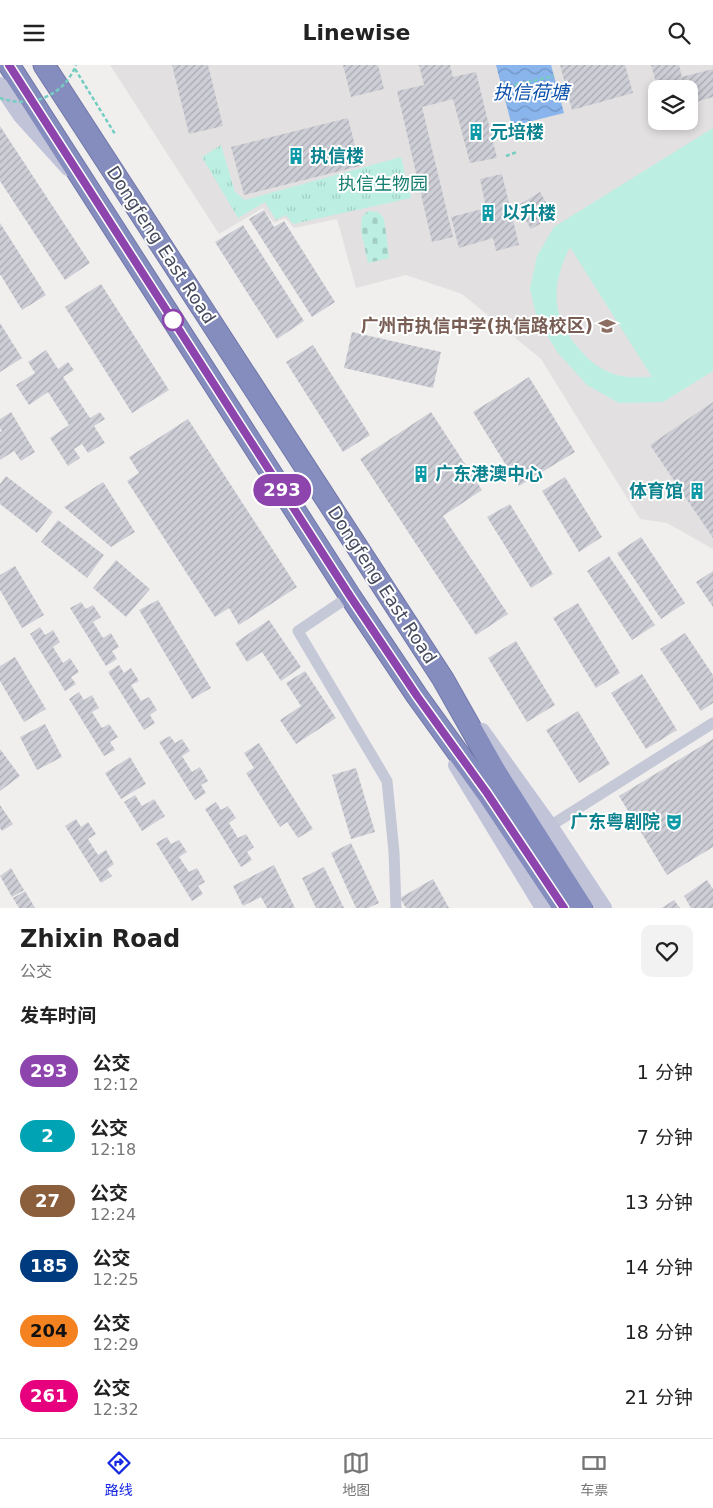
<!DOCTYPE html>
<html lang="zh">
<head>
<meta charset="utf-8">
<style>
	:root { --surface:#fff; --page:#f2f2f2; --text:#222; --muted:#767676; --line:#e0e0e0; --accent:#1728e2 }
	body { margin:0; font-family:"DejaVu Sans","Noto Sans SC",sans-serif; background:var(--page); color:var(--text); height:100vh; display:flex; flex-direction:column; font-size:19px; white-space:nowrap }
	* { box-sizing:border-box; margin:0 }
	p { font-size:16px; color:var(--muted) }
	.icon { flex:none; width:28px; height:28px; fill:none; stroke:currentColor; stroke-width:2; stroke-linecap:round; stroke-linejoin:round }
	.map { position:relative; height:843px; overflow:hidden }
	.side { display:flex; flex-direction:column; background:var(--surface); flex:1 }
	.side>* { flex:none }
	.badge { padding:0 10px; border-radius:16px; font-size:18px; line-height:32px }
	.fabs { position:absolute; left:648px; top:15px; display:grid; gap:10px }
	.fabs a { display:grid; place-items:center; width:50px; height:50px; border-radius:10px; background:var(--surface); box-shadow:0 2px 8px #0003; font-size:25px }
	.map>.badge { position:absolute; translate:-50% -50%; box-shadow:0 0 0 2px #fff }
	h2 { padding:0 20px; font-size:19px; line-height:45px }
	.round { display:grid; place-items:center; flex:none; width:52px; height:52px; border-radius:10px; background:var(--page) }
	.head { display:flex; align-items:center; justify-content:space-between; height:85px; padding:0 20px }
	h1 { font-size:24px; font-weight:600; line-height:38px }
	ul { padding:0; list-style:none }
	li { display:flex; align-items:center; gap:15px; height:65px; padding:0 20px }
	li div { flex:1 }
	li b { display:block; font-size:19px }
	li em { font-style:normal }
	li .badge { min-width:55px; font-weight:700; text-align:center }
	header { display:flex; justify-content:space-between; align-items:center; height:65px; padding:0 20px; background:var(--surface); font-size:22px; font-weight:600 }
	.menu { display:flex; justify-content:space-around; align-items:center; height:70px; border-top:1px solid var(--line); background:var(--surface); font-size:14px; color:var(--muted) }
	.menu a { display:grid; justify-items:center; gap:2px }
	.menu .selected { color:var(--accent) }
	.map>svg:first-child { display:block }
	.education { fill:#e2e0e0; fill-rule:evenodd }
	.grass { fill:#bcefe2; fill-rule:evenodd }
	.cemetery { fill:url(#cemetery-stones) }
	.park { fill:url(#park-tufts) }
	.water { fill:url(#water-waves) }
	.building { fill:url(#building-hatch) }
	.lines { fill:none; stroke-linecap:round; stroke-linejoin:round }
	.highway-casing { stroke:#7178a9; stroke-width:23 }
	.path { stroke:#74cdc1; stroke-width:2.5; stroke-dasharray:4 2.5; stroke-linecap:butt }
	.street { stroke:#c5c8d6; stroke-width:11 }
	.secondary { stroke:#c1c4d8; stroke-width:16 }
	.highway { stroke:#858dbe; stroke-width:21 }
	.path-bridge { stroke:#74cdc1; stroke-width:2.5; stroke-dasharray:4 2.5; stroke-linecap:butt }
	.line-casing { stroke:#fff; stroke-width:11 }
	.line { stroke:#8e44ad; stroke-width:8 }
	.stop-dot { fill:#fff; stroke:#8e44ad; stroke-width:2.5 }
	.labels { text-anchor:middle; stroke-width:4; stroke-linejoin:round; paint-order:stroke }
	.culture-label { font-size:18px; font-weight:bold; fill:#0d838f; stroke:#fff; text-anchor:start }
	.park-label { font-size:18px; fill:#167e6f; stroke:#fff }
	.street-label { font-size:18px; fill:#464a5c; stroke:#fff }
	.education-label { font-size:18px; font-weight:bold; fill:#785e54; stroke:#fff; text-anchor:end }
	.water-label { font-size:19px; font-style:italic; fill:#0b50aa; stroke:#fff }
</style>
</head>
<body>
<header><svg class="icon" aria-label="menu" viewBox="0 0 24 24"><path d="M4 6h16M4 12h16M4 18h16"/></svg>Linewise<svg class="icon" aria-label="search" viewBox="0 0 24 24"><circle cx="10" cy="10" r="6"/><path d="M15 15l6 6"/></svg></header>
<div class="map">
<svg width="713" height="843" viewBox="0 0 713 843">
	<defs>
		<pattern id="cemetery-stones" width="16" height="16" patternUnits="userSpaceOnUse" patternTransform="scale(1.25)"><rect width="16" height="16" fill="#bcefe2"/><path d="M2 7V4a2 2 0 0 1 4 0v3zM10 15v-3a2 2 0 0 1 4 0v3z" fill="#a3cec4"/></pattern>
		<pattern id="park-tufts" width="24" height="20" patternUnits="userSpaceOnUse" patternTransform="scale(1.25)"><rect width="24" height="20" fill="#bcefe2"/><path d="M3 7l-1-3M5 7V3M7 7l1-3M15 17l-1-3M17 17v-4M19 17l1-3" fill="none" stroke="#a3cec4"/></pattern>
		<pattern id="water-waves" width="16" height="10" patternUnits="userSpaceOnUse" patternTransform="scale(1.25)"><rect width="16" height="10" fill="#89b4ec"/><path d="M0 5q4-4 8 0t8 0" fill="none" stroke="#7294c2"/></pattern>
		<pattern id="building-hatch" width="6" height="6" patternUnits="userSpaceOnUse" patternTransform="scale(1.25)"><rect width="6" height="6" fill="#cecfd6"/><path d="M-1 1l2-2M0 6l6-6M5 7l2-2" fill="none" stroke="#a9aab1"/></pattern>
	</defs>
	<rect width="100%" height="100%" fill="#f1efee"/>
	<path class="education" d="M110,0H713V484L667,458L640,454L541,294L462,229L406,210L356,223L337,154L294,163L285,153L274,158L263,143L219,169ZM656,24H689V56H656Z"/>
	<path class="grass" d="M713,63V306L663,337L619,338L587,320L558,288L537,254L530,224L537,191L554,162ZM570,182L652,312H651C642,312 630,313 621,311C606,308 591,298 582,287C551,255 550,221 570,182Z"/>
	<path class="cemetery" d="M368,146L378,147L383,152L385,160L389,193L368,198L361,165L362,152Z"/>
	<path class="park" d="M221,80L235,127L245,135L401,92L411,133L293,159L286,150L276,155L265,137L238,153L202,92Z"/>
	<path class="water" d="M496,0H551L564,48L512,61Z"/>
	<path class="building" d="M172,0H208L223,61L189,69Z
		M343,0H378L384,24L351,32Z
		M419,0H450L453,12L476,7L497,93L470,98L453,34L422,42L453,172L432,177L397,26L424,20Z
		M560,0H625L633,28L572,45Z
		M651,0H679L682,12L713,4V32L689,39V24H658Z
		M348,53L360,101L244,130L231,82Z
		M0,61L90,198L65,215L0,116Z
		M502,109L519,180L496,186L493,173L459,183L451,152L486,143L480,114Z
		M540,127L554,151L531,164L517,141Z
		M264,145L274,162L284,156L335,237L312,252L249,154Z
		M0,158L46,230L22,245L0,209Z
		M243,160L304,256L277,274L215,177Z
		M101,219L169,325L132,348L65,242Z
		M0,258L22,293L0,307Z
		M352,267L441,287L433,323L344,303Z
		M313,280L370,370L343,387L286,297Z
		M46,285L58,304L68,297L74,305L63,312L90,353L100,347L105,354L94,361L105,378L88,388L82,379L74,384L80,393L68,401L50,373L69,360L48,327L29,340L16,320L35,308L28,297Z
		M529,312L575,387L519,421L473,347Z
		M713,337V473L650,380Z
		M11,347L35,387L21,396L14,386L0,395V367L2,366L0,363V354Z
		M431,347L482,425L443,451L508,549L476,570L360,394Z
		M188,354L297,522L239,560L229,543L215,552L127,416L139,408L129,392Z
		M6,411L53,447L37,468L0,439V419Z
		M565,412L602,472L579,487L542,426Z
		M103,417L135,467L111,482L64,442Z
		M510,439L553,509L531,523L487,452Z
		M58,455L104,490L87,513L41,477Z
		M641,472L685,538L661,554L617,488Z
		M609,491L655,560L632,575L587,506Z
		M116,495L150,524L126,552L93,523Z
		M15,501L44,550L22,563L0,525V510Z
		M713,506V542L696,517Z
		M158,535L211,623L192,634L139,545Z
		M81,537L86,544L93,540L101,552L93,557L103,573L111,568L119,582L112,586L117,594L106,601L70,543Z
		M578,538L620,608L596,623L553,553Z
		M269,555L301,602L281,616L262,587L247,597L235,578Z
		M40,562L45,570L53,565L60,577L53,582L63,598L70,593L79,607L71,612L76,619L65,626L30,569Z
		M685,568L713,610V638L701,646L660,584Z
		M516,576L555,640L527,657L488,593Z
		M15,592L46,644L24,657L0,616V601Z
		M119,600L124,608L131,603L139,616L131,620L141,636L149,632L157,645L150,650L155,658L144,665L108,607Z
		M305,606L336,653L296,679L280,655L301,641L286,618Z
		M642,609L677,665L646,684L611,628Z
		M79,627L84,635L92,630L99,643L92,647L102,663L109,659L118,672L110,677L115,685L104,691L69,634Z
		M578,646L610,699L579,718L546,665Z
		M45,659L62,692L37,705L20,672Z
		M170,671L175,678L182,674L190,686L182,691L192,707L200,702L208,716L201,720L206,728L195,735L159,677Z
		M713,674V782L667,810L619,731Z
		M259,678L313,764L298,773L287,757L280,762L246,708L254,703L244,688Z
		M0,684L20,711L0,726Z
		M130,692L146,719L121,734L105,708Z
		M356,703L375,767L351,774L332,710Z
		M135,730L142,741L154,734L165,751L142,766L124,737Z
		M216,737L221,745L228,741L236,753L229,758L238,773L246,769L254,782L247,787L252,795L241,802L205,744Z
		M0,740L13,759L2,766L0,763Z
		M76,754L81,762L88,757L96,769L88,774L98,790L106,785L114,799L107,804L112,811L101,818L65,761Z
		M167,772L171,779L179,775L187,787L179,792L189,807L197,803L205,817L198,821L203,829L192,836L156,778Z
		M351,778L379,838L368,843H356L331,788Z
		M274,800L295,843H267L261,832L243,841L233,821Z
		M324,802L344,843H316L302,813Z
		M11,803L24,825L12,832L0,811Z
		M433,814L449,843H406L400,833Z
		M707,815L713,824V843H691L684,831Z
		M25,826L35,843H19L13,833Z
		M674,835L680,843H662Z"/>
	<g class="lines">
		<g class="highway-casing">
			<path id="highway" d="M9,0L350,531L417,631L487,728L564,843
				M44,0L443,614L495,706L582,843"/>
		</g>
		<path class="path" d="M75,4L115,69
			M502,23L554,11
			M506,91L517,87"/>
		<path class="street" d="M350,531L298,566L387,716L394,787L396,843
			M550,761L713,658"/>
		<path class="secondary" d="M0,20L21,51L68,103
			M482,666L550,761L604,843
			M456,700L543,843"/>
		<use href="#highway" class="highway"/>
		<path class="path-bridge" d="M0,33C31,44 64,31 76,0"/>
	</g>
	<g class="lines">
		<g class="line-casing">
			<path id="line" d="M9,0L350,531L417,631L487,728L564,843"/>
		</g>
		<use href="#line" class="line"/>
	</g>
	<defs>
		<g id="building-bare" transform="scale(1.35)"><path d="M-4-6H4V6H1V3H-1V6H-4ZM-2.5-4.3h1.7v1.8h-1.7ZM.8-4.3h1.7v1.8H.8ZM-2.5-1h1.7V.8h-1.7ZM.8-1h1.7V.8H.8Z" fill="#0f9aa8" stroke="#fff" stroke-width="2.5" paint-order="stroke"/></g>
		<g id="school-bare" transform="scale(1.35)"><path d="M0-5L7-2L0 1L-7-2ZM-4 1L0 2.5L4 1V4Q0 6-4 4Z" fill="#8d6e63" stroke="#fff" stroke-width="2.5" paint-order="stroke"/></g>
		<g id="theatre-bare" transform="scale(1.35)"><path d="M-5-5.5Q0-4 5-5.5V0Q5 5 0 6Q-5 5-5 0ZM-3.3-2.5H-1v1.5H-3.3ZM1-2.5H3.3v1.5H1ZM-2.8 1Q0 5.5 2.8 1Z" fill="#0f9aa8" stroke="#fff" stroke-width="2.5" paint-order="stroke"/></g>
	</defs>
	<g fill-rule="evenodd">
		<use href="#building-bare" x="476" y="67"/>
		<use href="#building-bare" x="296" y="91"/>
		<use href="#building-bare" x="488" y="148"/>
		<use href="#school-bare" x="607" y="261"/>
		<use href="#building-bare" x="421" y="409"/>
		<use href="#building-bare" x="697" y="426"/>
		<use href="#theatre-bare" x="674" y="757"/>
	</g>
	<circle class="stop-dot" cx="173" cy="255" r="10"/>
	<g class="labels">
		<g class="culture-label">
			<text x="490" y="73">元培楼</text>
			<text x="310" y="97">执信楼</text>
			<text x="502" y="154">以升楼</text>
			<text x="435" y="415">广东港澳中心</text>
			<text x="683" y="432" text-anchor="end">体育馆</text>
			<text x="660" y="763" text-anchor="end">广东粤剧院</text>
		</g>
		<g class="park-label">
			<text x="383" y="125">执信生物园</text>
		</g>
		<g class="street-label">
			<text transform="translate(161 180) rotate(57)" y="6">Dongfeng East Road</text>
			<text transform="translate(382 520) rotate(57)" y="6">Dongfeng East Road</text>
		</g>
		<g class="education-label">
			<text x="593" y="267">广州市执信中学(执信路校区)</text>
		</g>
		<g class="water-label">
			<text x="531" y="34">执信荷塘</text>
		</g>
	</g>
</svg>
<div class="fabs">
<a><svg class="icon" aria-label="layers" viewBox="0 0 24 24"><path d="M12 4l9 5-9 5-9-5zM3 14l9 5 9-5"/></svg></a>
</div>
<b class="badge" style="left:282px;top:425px;background:#8e44ad;color:#fff">293</b>
</div>
<section class="side">
<div class="head"><div><h1>Zhixin Road</h1><p>公交</p></div><a class="round"><svg class="icon" aria-label="heart" viewBox="0 0 24 24"><path d="M12 20l-8-8c-3-5 5-10 8-4 3-6 11-1 8 4z"/></svg></a></div>
<h2>发车时间</h2>
<ul>
<li><span class="badge" style="background:#8e44ad;color:#fff">293</span><div><b>公交</b><p>12:12</p></div><em>1 分钟</em></li>
<li><span class="badge" style="background:#00a3b4;color:#fff">2</span><div><b>公交</b><p>12:18</p></div><em>7 分钟</em></li>
<li><span class="badge" style="background:#8b5e3c;color:#fff">27</span><div><b>公交</b><p>12:24</p></div><em>13 分钟</em></li>
<li><span class="badge" style="background:#003b80;color:#fff">185</span><div><b>公交</b><p>12:25</p></div><em>14 分钟</em></li>
<li><span class="badge" style="background:#f58220;color:#111">204</span><div><b>公交</b><p>12:29</p></div><em>18 分钟</em></li>
<li><span class="badge" style="background:#e6007e;color:#fff">261</span><div><b>公交</b><p>12:32</p></div><em>21 分钟</em></li>
</ul>
</section>
<nav class="menu">
<a class="selected"><svg class="icon" aria-label="directions" viewBox="0 0 24 24"><path d="M12 3l9 9-9 9-9-9zM9 14v-3h6M13 9l2 2-2 2"/></svg>路线</a>
<a><svg class="icon" aria-label="map" viewBox="0 0 24 24"><path d="M3 6l6-2 6 2 6-2v14l-6 2-6-2-6 2zM9 4v14M15 6v14"/></svg>地图</a>
<a><svg class="icon" aria-label="tickets" viewBox="0 0 24 24"><path d="M3 7h18v10H3zM15 7v10"/></svg>车票</a>
</nav>
</body>
</html>
